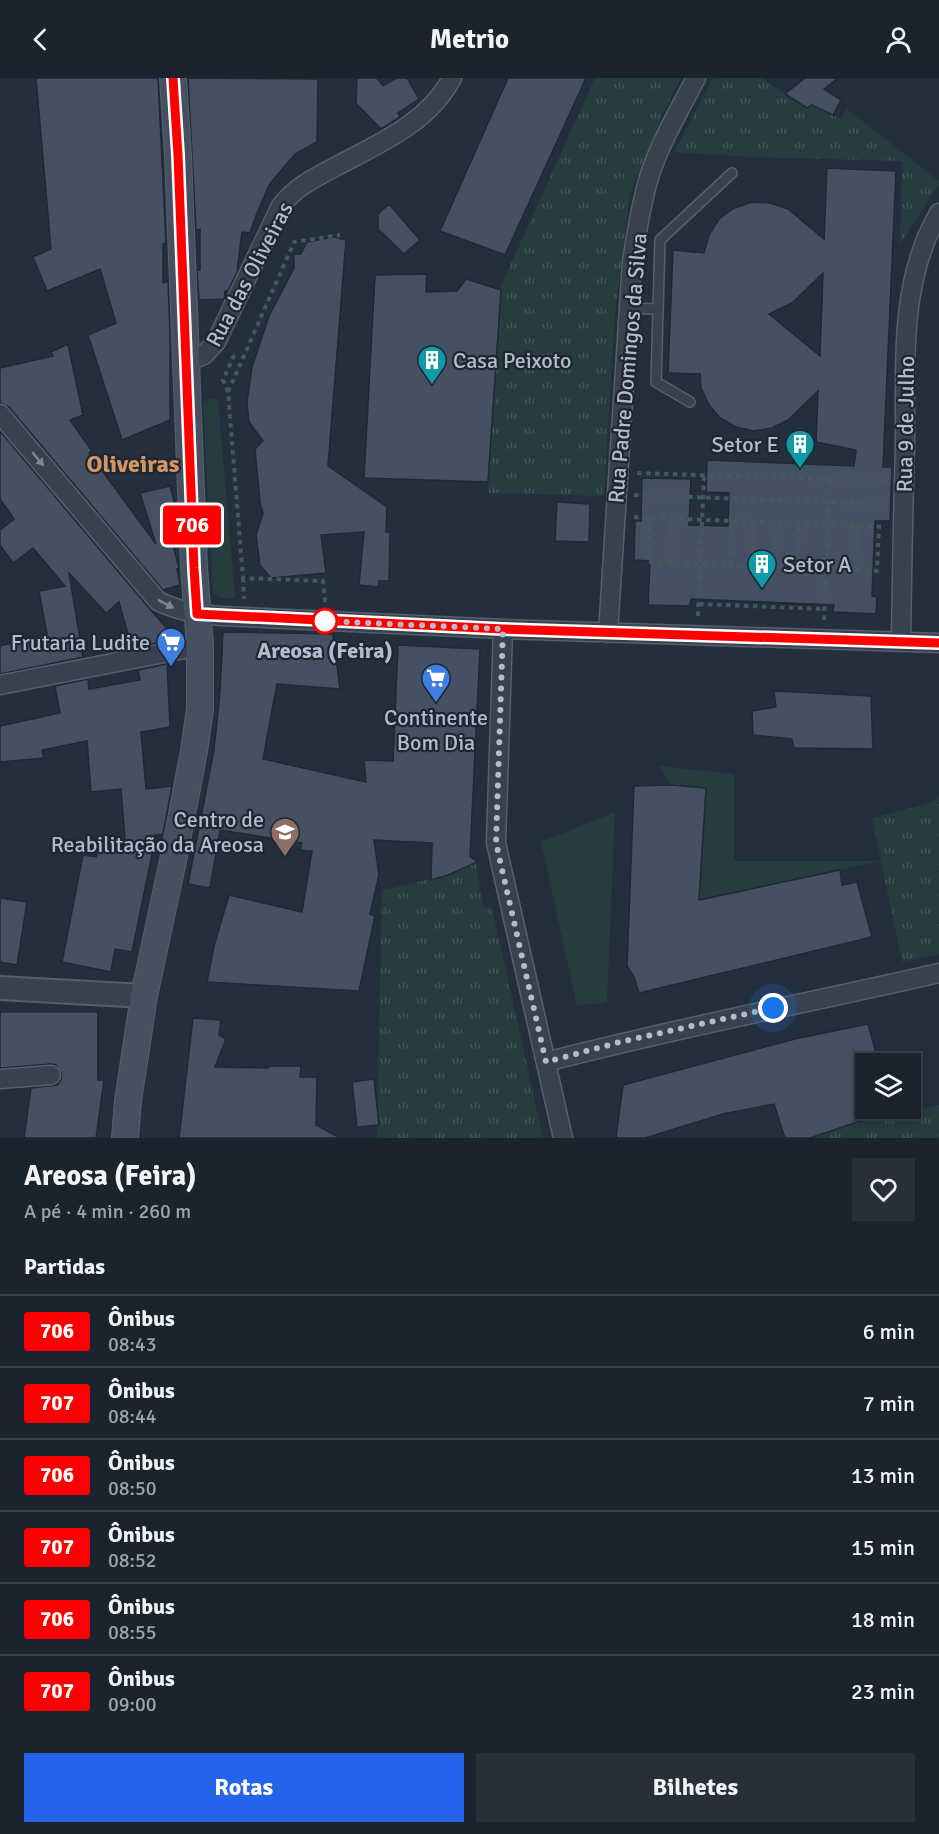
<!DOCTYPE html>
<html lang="pt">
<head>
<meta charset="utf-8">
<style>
	:root { --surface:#1b232e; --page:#282f3a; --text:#f1f3f6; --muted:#a0a4aa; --line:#39404a; --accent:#2563eb }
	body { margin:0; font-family:Signika,sans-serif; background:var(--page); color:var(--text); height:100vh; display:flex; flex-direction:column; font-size:22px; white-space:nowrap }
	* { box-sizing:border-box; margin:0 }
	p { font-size:20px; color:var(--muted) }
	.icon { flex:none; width:33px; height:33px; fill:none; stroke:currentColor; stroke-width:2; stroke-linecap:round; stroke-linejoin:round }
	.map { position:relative; height:1060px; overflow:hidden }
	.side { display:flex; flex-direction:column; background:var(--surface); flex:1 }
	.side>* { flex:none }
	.badge { padding:0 12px; border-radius:4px; font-size:21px; line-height:39px }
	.controls { position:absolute; left:855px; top:975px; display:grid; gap:12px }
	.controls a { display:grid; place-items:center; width:66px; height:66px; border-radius:0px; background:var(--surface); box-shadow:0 3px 9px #0003,0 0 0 2px var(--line); font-size:30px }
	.you { position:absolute; width:30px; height:30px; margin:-15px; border:4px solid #fff; border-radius:50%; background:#1a73e8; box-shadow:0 0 0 9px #1a73e833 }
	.map>.badge { position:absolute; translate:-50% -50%; box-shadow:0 0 0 3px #fff }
	h2 { padding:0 24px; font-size:22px; line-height:54px }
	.round { display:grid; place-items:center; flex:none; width:63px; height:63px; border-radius:0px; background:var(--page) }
	.summary { display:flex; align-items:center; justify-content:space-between; height:102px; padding:0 24px }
	h1 { font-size:28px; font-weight:700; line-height:45px }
	.primary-button { display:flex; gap:12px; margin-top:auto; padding:12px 24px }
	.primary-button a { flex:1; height:69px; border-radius:0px; background:var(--accent); color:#fff; font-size:24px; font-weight:700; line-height:69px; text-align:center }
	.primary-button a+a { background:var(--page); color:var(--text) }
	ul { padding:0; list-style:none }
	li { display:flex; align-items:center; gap:18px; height:72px; padding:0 24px; border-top:2px solid var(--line) }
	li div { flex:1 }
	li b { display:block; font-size:22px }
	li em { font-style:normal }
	li .badge { min-width:66px; font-weight:700; text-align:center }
	header { display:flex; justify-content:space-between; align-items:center; height:78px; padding:0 24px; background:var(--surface); font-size:27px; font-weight:700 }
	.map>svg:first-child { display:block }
	.grass { fill:url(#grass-tufts) }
	.garden { fill:#263c3f }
	.building { fill:#455162; stroke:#1f2835; stroke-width:1.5; fill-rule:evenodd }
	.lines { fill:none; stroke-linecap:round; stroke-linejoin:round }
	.service-casing { stroke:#565f6c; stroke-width:12 }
	.minor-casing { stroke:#565f6c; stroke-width:21 }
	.tertiary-casing { stroke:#565f6c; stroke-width:26 }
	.secondary-casing { stroke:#565f6c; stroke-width:28 }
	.path { stroke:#44595c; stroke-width:4; stroke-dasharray:4.5 4.5; stroke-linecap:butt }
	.service { stroke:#38414e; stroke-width:9 }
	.minor { stroke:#38414e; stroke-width:18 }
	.tertiary { stroke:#38414e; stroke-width:22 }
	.secondary { stroke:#465061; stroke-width:26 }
	.oneway { fill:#7c8592 }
	.line-casing { stroke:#fff; stroke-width:14 }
	.line { stroke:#f00; stroke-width:9 }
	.walk { stroke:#b4bcc9; stroke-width:6; stroke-dasharray:0 10.8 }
	.stop-dot { fill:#fff; stroke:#f00; stroke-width:3 }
	.labels { text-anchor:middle; stroke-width:4.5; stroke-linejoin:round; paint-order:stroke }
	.street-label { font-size:22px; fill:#b4bcc9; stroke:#1d2633 }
	.poi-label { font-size:22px; fill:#b4bcc9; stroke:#1d2633; text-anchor:end }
	.stop-label { font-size:22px; font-weight:bold; fill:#b4bcc9; stroke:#1d2633 }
	.neighbourhood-label { font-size:24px; font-weight:bold; fill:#d59563; stroke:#1d2633 }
</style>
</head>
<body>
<header><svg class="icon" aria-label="back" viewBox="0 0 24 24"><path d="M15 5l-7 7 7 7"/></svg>Metrio<svg class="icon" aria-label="person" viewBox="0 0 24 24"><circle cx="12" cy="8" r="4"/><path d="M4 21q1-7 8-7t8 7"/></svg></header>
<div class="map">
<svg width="939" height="1060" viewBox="0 0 939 1060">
	<defs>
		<pattern id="grass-tufts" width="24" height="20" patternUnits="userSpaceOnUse" patternTransform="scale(1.5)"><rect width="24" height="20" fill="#263c3f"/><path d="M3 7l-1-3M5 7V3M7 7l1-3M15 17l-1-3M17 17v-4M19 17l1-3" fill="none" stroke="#435659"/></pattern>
	</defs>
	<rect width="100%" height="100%" fill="#242f3e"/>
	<path class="grass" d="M595,0H681L664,33L630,115L615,236L604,418L489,415L488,403L501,208Z
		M713,0H761L807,30L812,27L841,41L847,31L939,103V106L900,166L902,83L750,79L674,74Z
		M939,718V876L902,884L872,740L930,725Z
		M476,784L483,829L492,830L543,1060H377L382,812C417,805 443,799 476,784Z
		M939,1027V1060H785Z"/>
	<path class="garden" d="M210,321H218L235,520H220L213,515L203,324Z
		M659,688L734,696V783H881L699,822L706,710L671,707Z
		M615,734L607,924L577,928L541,764Z"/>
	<path class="building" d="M36,0H158L166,165L163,166V205L168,203L170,254V342L122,362L88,257L116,245L100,191L47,213L33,179L51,171Z
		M188,0L318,1L317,64L295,76L269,107L255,140L250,155L242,154L237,194L228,213H225L224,221L199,222L197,193L200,192V151L196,153Z
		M357,0H377L383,8L396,0H407L419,21L398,35L400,39L381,51L356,25Z
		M508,0H586L505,177L440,153Z
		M805,0H838L824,11L841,22L833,37L812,27L807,30L785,16Z
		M827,90L896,93L883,389H892L890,443H875L872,518L877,519L876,536L833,534L834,527L691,521L690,528L648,527L650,483L634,482L635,443H641L642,400L691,401L689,447L728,448L729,415L706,414L707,382L854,388L856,372L816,364L818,313L788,342L772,350L754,353L736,349L720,340L709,327L701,310L700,296L668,295L673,172L704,175L709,157L719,141L734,130L752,124L770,125L788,131L824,161ZM823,195L820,278L769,236L792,225Z
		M389,126L420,162L404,176L378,151V136Z
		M334,159L346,162L328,388L387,429L386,454H390L389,503H379L378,509L359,507L364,454L321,457L326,495L271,500L260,487L256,457L263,435L260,425L255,371L263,363L249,344L247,324L252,289L269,238L294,190V176H301L307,164Z
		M427,196L426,214L457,213L466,201L501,212L488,404L364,400L375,197Z
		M68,266L83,337L70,342L92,373L89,375L156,466L140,415L170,408L177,435L166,441L179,490L177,491L180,507L163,512L9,329L0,325V290L53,278L51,274Z
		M0,353L149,530L176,561L132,570L119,524L106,535L69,495L83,579L0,596V568L47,556L39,513L65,508L33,470L13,485L0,467V452L14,441L0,421Z
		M557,424L590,426L589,464L555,463Z
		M223,554L333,556L340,611L277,606L263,681L366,704L364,682L393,683L398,567L480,571L470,778L477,784L448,797L431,802L432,765L374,762L379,797L370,836L375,838L359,913L207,904L214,868L229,817L302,834L312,773L300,772L302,765L220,752L210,810L188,806L214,672L220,614Z
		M167,586L170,649L141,654L146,711L172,708L163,756L156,757L132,874L115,871L111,894L62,884L83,777L96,779L98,772L113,775L114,771L126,773L121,711L91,714L87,663L42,672L44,680L0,684V648L60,635L55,608L88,601L89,611L140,602L138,592Z
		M774,613L871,618L873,671L794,670L792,661L753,657L752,633L776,629Z
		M671,707L706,710L699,822L840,792L842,807L857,804L872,859L639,915L634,899L627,888L634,708Z
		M0,820L27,824L17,887L0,884Z
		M0,934H98V1002H104L96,1060H24L31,1010L57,1007L61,1002L62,996L56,987L51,986L0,990Z
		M193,940L221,942L219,957L226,961L215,989L268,990V988H301L300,999H317L316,1047L340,1060H179Z
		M868,946L879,986H866V1041L810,1060H785L774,1026L723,1036L645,1060H616L623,1007L795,961Z
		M374,1001L379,1047L357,1049L352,1004Z"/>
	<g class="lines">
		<g class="service-casing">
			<path id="service" d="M628,230L657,231
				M690,324L656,304L660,162L732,95"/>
		</g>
		<g class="minor-casing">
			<path id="minor" d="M186,284L204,277L216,264L281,128C295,109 316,99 337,88C380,65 428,45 452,0
				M0,336L158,523C178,533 198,536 221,538L503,551L939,565
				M503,551L496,765L563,1060
				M608,555L632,183C637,153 641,125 650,96C661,63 680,31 696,0
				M901,563C902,498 903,432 905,367C906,289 898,205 939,135
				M0,607L200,568
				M546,984C676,950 808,925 939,895
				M0,1001L51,997"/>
		</g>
		<g class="tertiary-casing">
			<path id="tertiary" d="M0,910L144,918"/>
		</g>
		<g class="secondary-casing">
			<path id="secondary" d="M125,1060L128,1023L144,918L174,778L194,673L200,631V568L194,490L178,77L173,0"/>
		</g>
		<path class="path" d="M228,314L223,302L236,273
			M637,395L885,403
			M634,417L885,426
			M634,439L881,449
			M650,440L648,484L877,493L879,448
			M671,485L672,441
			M730,487L732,443
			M752,488L754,444
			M775,489L776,445
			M797,490L799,445
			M856,492L858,448
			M243,500L244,521
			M325,524L323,503L243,500L228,314L294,164L340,157
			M699,526L825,531
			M698,538L704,397
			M824,542L830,401"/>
		<use href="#service" class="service"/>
		<use href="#minor" class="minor"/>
		<use href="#tertiary" class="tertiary"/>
		<use href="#secondary" class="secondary"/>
	</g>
	<defs><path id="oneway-solid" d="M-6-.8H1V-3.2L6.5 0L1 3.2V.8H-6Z" transform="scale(1.5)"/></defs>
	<g class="oneway">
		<use href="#oneway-solid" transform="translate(38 381) rotate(50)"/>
		<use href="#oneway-solid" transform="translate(166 526) rotate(27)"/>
	</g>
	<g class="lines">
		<g class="line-casing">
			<path id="line" d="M173,0L178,77L194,490L197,536L503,551L939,565"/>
		</g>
		<use href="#line" class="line"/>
		<path class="walk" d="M325,543L503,551L496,765L546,984L620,964L773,930"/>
	</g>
	<defs>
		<g id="building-pin" transform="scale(1.5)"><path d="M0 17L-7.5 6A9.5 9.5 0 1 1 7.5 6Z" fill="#0f9aa8" stroke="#1d2633"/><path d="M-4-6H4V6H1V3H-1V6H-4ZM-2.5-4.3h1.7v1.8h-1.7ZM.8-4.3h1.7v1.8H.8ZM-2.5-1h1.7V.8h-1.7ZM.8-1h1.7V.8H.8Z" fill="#fff"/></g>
		<g id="supermarket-pin" transform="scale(1.5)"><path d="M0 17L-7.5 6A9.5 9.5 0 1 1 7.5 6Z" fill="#3f7fe0" stroke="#1d2633"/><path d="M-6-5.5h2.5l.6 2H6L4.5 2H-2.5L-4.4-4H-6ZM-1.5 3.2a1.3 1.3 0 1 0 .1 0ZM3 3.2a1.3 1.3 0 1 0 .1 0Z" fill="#fff"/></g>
		<g id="school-pin" transform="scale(1.5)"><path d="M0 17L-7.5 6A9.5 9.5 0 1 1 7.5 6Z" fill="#8d6e63" stroke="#1d2633"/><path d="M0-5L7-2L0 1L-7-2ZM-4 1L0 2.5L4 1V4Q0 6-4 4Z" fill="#fff"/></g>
	</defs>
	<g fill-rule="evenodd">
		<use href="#building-pin" x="432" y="282"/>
		<use href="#building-pin" x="800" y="366"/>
		<use href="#building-pin" x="762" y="486"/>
		<use href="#supermarket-pin" x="171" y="564"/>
		<use href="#supermarket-pin" x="436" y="600"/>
		<use href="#school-pin" x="285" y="754"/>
	</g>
	<circle class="stop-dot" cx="325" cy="543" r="12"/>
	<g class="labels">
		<g class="street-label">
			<text transform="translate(249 196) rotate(-62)" y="8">Rua das Oliveiras</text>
			<text transform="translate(627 290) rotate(-85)" y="8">Rua Padre Domingos da Silva</text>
			<text transform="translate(905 346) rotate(-89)" y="8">Rua 9 de Julho</text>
		</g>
		<g class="poi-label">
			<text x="453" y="290" text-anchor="start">Casa Peixoto</text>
			<text x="779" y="374">Setor E</text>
			<text x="783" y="494" text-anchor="start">Setor A</text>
			<text x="150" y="572">Frutaria Ludite</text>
			<text x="436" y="647" text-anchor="middle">Continente<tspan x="436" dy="25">Bom Dia</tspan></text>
			<text x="264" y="749">Centro de<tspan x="264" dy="25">Reabilitação da Areosa</tspan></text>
		</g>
		<g class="stop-label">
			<text x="325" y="580">Areosa (Feira)</text>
		</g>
		<g class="neighbourhood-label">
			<text x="133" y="394">Oliveiras</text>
		</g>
	</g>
</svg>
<div class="controls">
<a><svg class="icon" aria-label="layers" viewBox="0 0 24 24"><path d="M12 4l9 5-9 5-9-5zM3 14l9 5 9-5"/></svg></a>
</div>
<div class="you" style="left:773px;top:930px"></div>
<b class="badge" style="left:192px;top:447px;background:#f00;color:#fff">706</b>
</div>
<section class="side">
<div class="summary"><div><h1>Areosa (Feira)</h1><p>A pé · 4 min · 260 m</p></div><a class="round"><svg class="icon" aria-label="heart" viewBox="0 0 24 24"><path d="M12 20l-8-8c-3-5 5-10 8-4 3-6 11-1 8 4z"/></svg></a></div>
<h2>Partidas</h2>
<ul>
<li><span class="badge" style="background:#f00;color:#fff">706</span><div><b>Ônibus</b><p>08:43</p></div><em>6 min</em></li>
<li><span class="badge" style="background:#f00;color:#fff">707</span><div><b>Ônibus</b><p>08:44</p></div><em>7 min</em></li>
<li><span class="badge" style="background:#f00;color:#fff">706</span><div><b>Ônibus</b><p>08:50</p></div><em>13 min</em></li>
<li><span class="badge" style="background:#f00;color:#fff">707</span><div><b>Ônibus</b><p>08:52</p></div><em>15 min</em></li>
<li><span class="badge" style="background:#f00;color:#fff">706</span><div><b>Ônibus</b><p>08:55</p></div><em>18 min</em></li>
<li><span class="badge" style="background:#f00;color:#fff">707</span><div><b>Ônibus</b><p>09:00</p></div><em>23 min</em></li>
</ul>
<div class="primary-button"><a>Rotas</a><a>Bilhetes</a></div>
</section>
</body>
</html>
